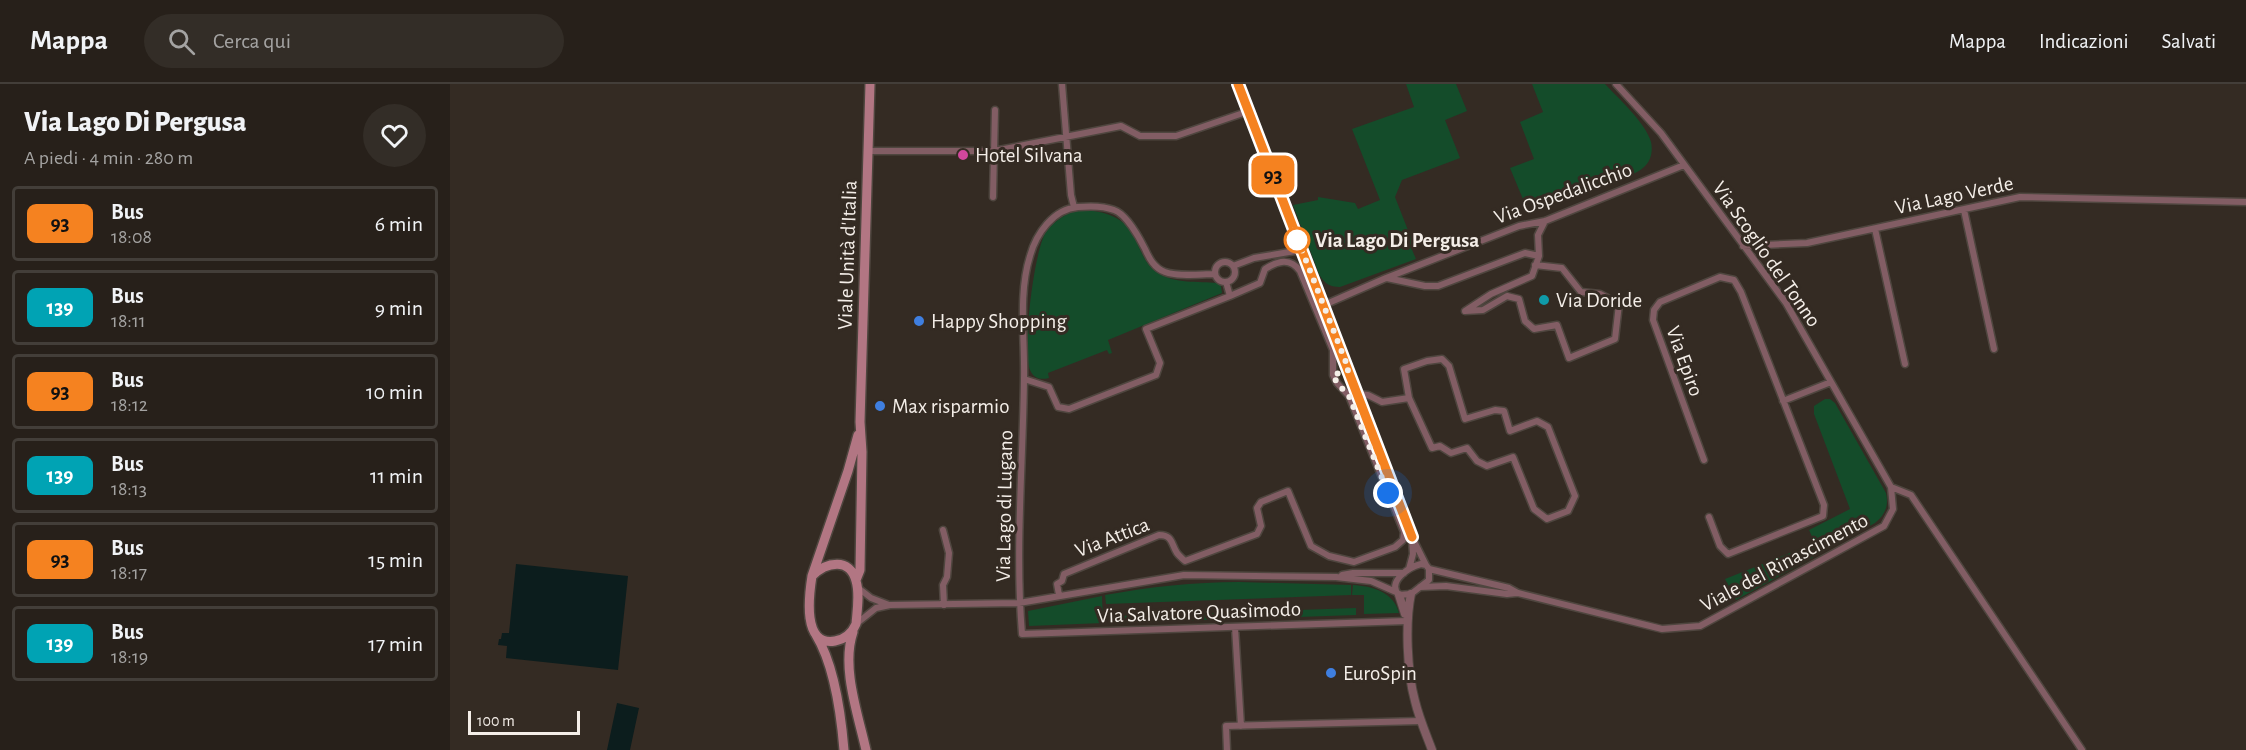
<!DOCTYPE html>
<html lang="it">
<head>
<meta charset="utf-8">
<style>
	:root { --surface:#27201a; --page:#332d27; --text:#f1f3f6; --muted:#a4a3a2; --line:#433e39 }
	body { margin:0; font-family:"Alegreya Sans",sans-serif; background:var(--page); color:var(--text); height:100vh; display:flex; flex-direction:column; font-size:22px; white-space:nowrap }
	* { box-sizing:border-box; margin:0 }
	p { font-size:20px; color:var(--muted) }
	.icon { flex:none; width:33px; height:33px; fill:none; stroke:currentColor; stroke-width:2; stroke-linecap:round; stroke-linejoin:round }
	.map { position:relative; flex:1; overflow:hidden }
	.drawer { display:flex; flex-direction:column; background:var(--surface); width:450px }
	.drawer>* { flex:none }
	.badge { padding:0 12px; border-radius:9px; font-size:21px; line-height:39px }
	.scale { position:absolute; left:18px; bottom:15px; width:112px; box-sizing:border-box; padding-left:6px; border:3px solid #f4eee8; border-top:0; font-size:16px; line-height:21px; white-space:nowrap; color:#f4eee8; -webkit-text-stroke:4px #342b23; paint-order:stroke }
	.you { position:absolute; width:30px; height:30px; margin:-15px; border:4px solid #fff; border-radius:50%; background:#1a73e8; box-shadow:0 0 0 9px #1a73e833 }
	.map>.badge { position:absolute; translate:-50% -50%; box-shadow:0 0 0 3px #fff }
	.round { display:grid; place-items:center; flex:none; width:63px; height:63px; border-radius:32px; background:var(--page) }
	.summary { display:flex; align-items:center; justify-content:space-between; height:102px; padding:0 24px }
	h1 { font-size:28px; font-weight:800; line-height:45px }
	ul { padding:0; list-style:none }
	li { display:flex; align-items:center; gap:18px; height:75px; margin:0 12px 9px; padding:0 12px; border:3px solid var(--line); border-radius:6px }
	li div { flex:1 }
	li b { display:block; font-size:22px }
	li em { font-style:normal }
	li .badge { min-width:66px; font-weight:700; text-align:center }
	header { display:flex; align-items:center; gap:36px; box-sizing:border-box; height:84px; padding:0 30px; background:var(--surface); border-bottom:2px solid var(--line) }
	header strong { font-size:28px }
	nav { display:flex; gap:33px; margin-inline-start:auto; font-size:21px }
	.search { width:420px; height:54px; background:var(--page); display:flex; align-items:center; gap:15px; box-sizing:border-box; padding:0 21px; border-radius:33px; color:var(--muted); font-size:22px }
	main { display:flex; flex:1; min-height:0 }
	.map>svg:first-child { display:block }
	.green { fill:#144c2a }
	.water { fill:#0c1d1d }
	.lines { fill:none; stroke-linecap:round; stroke-linejoin:round }
	.minor-casing { stroke:#4f463f; stroke-width:9 }
	.tertiary-casing { stroke:#4f463f; stroke-width:10 }
	.secondary-casing { stroke:#4f463f; stroke-width:12 }
	.minor { stroke:#825d64; stroke-width:6 }
	.tertiary { stroke:#825d64; stroke-width:8 }
	.secondary { stroke:#b27683; stroke-width:9 }
	.line-casing { stroke:#fff; stroke-width:14 }
	.line { stroke:#f58220; stroke-width:9 }
	.walk { stroke:#f4eee8; stroke-width:6; stroke-dasharray:0 10.8 }
	.hotel-dot { fill:#d1479c; stroke:#342b23; stroke-width:2 }
	.stop-dot { fill:#fff; stroke:#f58220; stroke-width:3 }
	.culture-dot { fill:#0f9aa8; stroke:#342b23; stroke-width:2 }
	.shop-dot { fill:#3f7fe0; stroke:#342b23; stroke-width:2 }
	.labels { text-anchor:middle; stroke-width:6; stroke-linejoin:round; paint-order:stroke }
	.poi-label { font-size:21px; fill:#f4eee8; stroke:#342b23; text-anchor:start }
	.street-label { font-size:21px; fill:#f4eee8; stroke:#342b23 }
	.stop-label { font-size:21px; font-weight:bold; fill:#f4eee8; stroke:#342b23; text-anchor:start }
</style>
</head>
<body>
<header>
<strong>Mappa</strong>
<div class="search"><svg class="icon" aria-label="search" viewBox="0 0 24 24"><circle cx="10" cy="10" r="6"/><path d="M15 15l6 6"/></svg>Cerca qui</div>
<nav><a>Mappa</a><a>Indicazioni</a><a>Salvati</a></nav>
</header>
<main>
<section class="drawer">
<div class="summary"><div><h1>Via Lago Di Pergusa</h1><p>A piedi · 4 min · 280 m</p></div><a class="round"><svg class="icon" aria-label="heart" viewBox="0 0 24 24"><path d="M12 20l-8-8c-3-5 5-10 8-4 3-6 11-1 8 4z"/></svg></a></div>
<ul>
<li><span class="badge" style="background:#f58220;color:#111">93</span><div><b>Bus</b><p>18:08</p></div><em>6 min</em></li>
<li><span class="badge" style="background:#00a3b4;color:#fff">139</span><div><b>Bus</b><p>18:11</p></div><em>9 min</em></li>
<li><span class="badge" style="background:#f58220;color:#111">93</span><div><b>Bus</b><p>18:12</p></div><em>10 min</em></li>
<li><span class="badge" style="background:#00a3b4;color:#fff">139</span><div><b>Bus</b><p>18:13</p></div><em>11 min</em></li>
<li><span class="badge" style="background:#f58220;color:#111">93</span><div><b>Bus</b><p>18:17</p></div><em>15 min</em></li>
<li><span class="badge" style="background:#00a3b4;color:#fff">139</span><div><b>Bus</b><p>18:19</p></div><em>17 min</em></li>
</ul>
</section>
<div class="map">
<svg width="1796" height="666" viewBox="0 0 1796 666">
	<rect width="100%" height="100%" fill="#342b23"/>
	<path class="green" d="M956,0H1006L1017,27L995,36L1010,74L952,96L945,113L963,159L960,161L966,175L890,203C879,203 874,199 869,190L843,121L868,116V113L905,119L908,125L930,116L902,45L964,23Z
		M1082,0H1155C1168,14 1196,39 1201,58C1203,67 1201,77 1194,83C1183,94 1127,112 1109,119L1105,109L1075,120L1060,84L1084,75L1070,38L1093,28Z
		M630,126C650,126 673,132 683,150C690,164 694,180 708,189C725,200 748,197 767,199L771,202L772,209L658,256L662,269L659,270L657,266L598,289L599,294C591,296 584,295 580,286C572,266 584,166 596,148C604,137 617,128 630,126Z
		M1375,315H1380L1385,319L1436,409C1439,422 1435,431 1425,439L1286,516L1275,495L1365,459L1359,446L1400,425L1364,330V322Z
		M789,498L901,501V511L656,520L655,511C700,503 744,498 789,498Z
		M903,501C922,502 944,508 949,529L914,530V511H902Z
		M652,512L653,539L579,542L578,527Z
		M906,524V531L789,535V528Z
		M781,529V535L664,539L663,532Z"/>
	<path class="water" d="M66,480L178,492L168,586L56,574L57,562L48,561L49,555H51L52,549H59Z
		M167,619L189,624L180,666H157Z"/>
	<g class="lines">
		<g class="minor-casing">
			<path id="minor" d="M612,0L621,111L624,123
				M788,0L962,453L976,481
				M418,67H544L671,42L690,52H726L799,27
				M543,113L545,26
				M1514,126L1544,265
				M1425,145L1455,280
				M1293,162L1357,159L1570,113L1796,118
				M765 188a10 10 0 1 1 20 0a10 10 0 1 1-20 0Z
				M1085,181L1112,184L1131,208L1150,210L1169,220L1165,255L1119,274L1107,241L1084,245L1075,237L1069,215L1057,212L1033,226L1015,227L1041,210L1082,192L1089,172L1088,151L1095,137
				M783,182L804,174L851,166
				M765,190C750,190 729,193 715,188C704,184 699,174 695,165C689,153 676,130 664,126C654,122 639,122 628,123C603,125 586,150 580,172C568,210 575,255 574,295C573,380 565,465 572,550L957,537
				M937,194L975,202H988L1075,169L1089,172
				M874,221L936,194L1069,142L1095,137L1234,81
				M574,295L599,303L608,323L619,325L706,291L710,279L696,245L780,212L776,198
				M907,310L918,311L932,318L959,314L982,364L990,362L1001,369L1017,364L1027,377L1037,382L1063,373L1084,425L1097,435L1118,427L1125,412L1098,343L1087,337L1060,347L1054,327L1045,326L1015,335L999,282L992,275L977,277L954,285L959,314
				M1333,317L1381,298
				M1254,376L1203,236L1204,226L1210,218L1270,193L1284,196L1291,208L1374,421L1373,432L1278,470L1270,462L1259,433
				M1441,403L1461,411L1632,666
				M493,446L499,469L497,493L493,501L494,521
				M971,480L976,481L979,485V496L961,510L949,511C936,498 959,483 971,480Z
				M959,485L963,470L962,456
				M979,485L1059,504L1068,509L1212,545L1250,542L1434,442L1443,425L1441,403L1336,219L1211,49L1166,0
				M892,491L903,489H954
				M407,503L421,514L439,521
				M970,503L996,502L1057,510L1067,509
				M609,511L607,500L612,497L614,490L709,451C723,451 721,460 727,469C729,472 732,474 735,477L807,450L811,442L807,424L811,418L838,407L861,462L879,472L904,478L945,463L953,456L954,448L899,312L887,299L883,291V266L850,187C840,173 828,177 815,185L810,199L780,212
				M406,540L426,524L440,521L569,519L734,491L886,493L921,497L946,508
				M785,543L791,642
				M777,666L776,642L971,637"/>
		</g>
		<g class="tertiary-casing">
			<path id="tertiary" d="M961,510C955,539 957,588 965,617C969,634 976,650 982,666
				M949,511L955,530"/>
		</g>
		<g class="secondary-casing">
			<path id="secondary" d="M362,492C376,478 400,473 406,497C410,510 407,527 406,540C402,549 396,555 385,557C352,563 359,511 362,492L398,387L408,351
				M406,496L410,486L412,368L410,338L420,0
				M403,548C391,583 408,630 416,666
				M366,551C385,582 391,630 394,666"/>
		</g>
		<use href="#minor" class="minor"/>
		<use href="#tertiary" class="tertiary"/>
		<use href="#secondary" class="secondary"/>
	</g>
	<g class="lines">
		<g class="line-casing">
			<path id="line" d="M788,0L962,453"/>
		</g>
		<use href="#line" class="line"/>
		<path class="walk" d="M847,156L844,146L899,286L883,291L887,299L899,312L938,409"/>
	</g>
	<circle class="hotel-dot" cx="513" cy="71" r="6"/>
	<circle class="stop-dot" cx="847" cy="156" r="12"/>
	<circle class="culture-dot" cx="1094" cy="216" r="6"/>
	<g class="shop-dot">
		<circle cx="469" cy="237" r="6"/>
		<circle cx="430" cy="322" r="6"/>
		<circle cx="881" cy="589" r="6"/>
	</g>
	<g class="labels">
		<g class="poi-label">
			<text x="525" y="78">Hotel Silvana</text>
			<text x="1106" y="223">Via Doride</text>
			<text x="481" y="244">Happy Shopping</text>
			<text x="442" y="329">Max risparmio</text>
			<text x="893" y="596">EuroSpin</text>
		</g>
		<g class="street-label">
			<text transform="translate(1113 109) rotate(-20)" y="7">Via Ospedalicchio</text>
			<text transform="translate(1504 111) rotate(-12)" y="7">Via Lago Verde</text>
			<text transform="translate(1317 170) rotate(55)" y="7">Via Scoglio del Tonno</text>
			<text transform="translate(397 171) rotate(-88)" y="7">Viale Unità d'Italia</text>
			<text transform="translate(1235 277) rotate(70)" y="7">Via Epiro</text>
			<text transform="translate(554 422) rotate(-89)" y="7">Via Lago di Lugano</text>
			<text transform="translate(662 453) rotate(-21)" y="7">Via Attica</text>
			<text transform="translate(1334 478) rotate(-28)" y="7">Viale del Rinascimento</text>
			<text transform="translate(749 528) rotate(-2)" y="7">Via Salvatore Quasìmodo</text>
		</g>
		<g class="stop-label">
			<text x="865" y="163">Via Lago Di Pergusa</text>
		</g>
	</g>
</svg>
<div class="scale">100 m</div>
<div class="you" style="left:938px;top:409px"></div>
<b class="badge" style="left:823px;top:91px;background:#f58220;color:#111">93</b>
</div>
</main>
</body>
</html>
